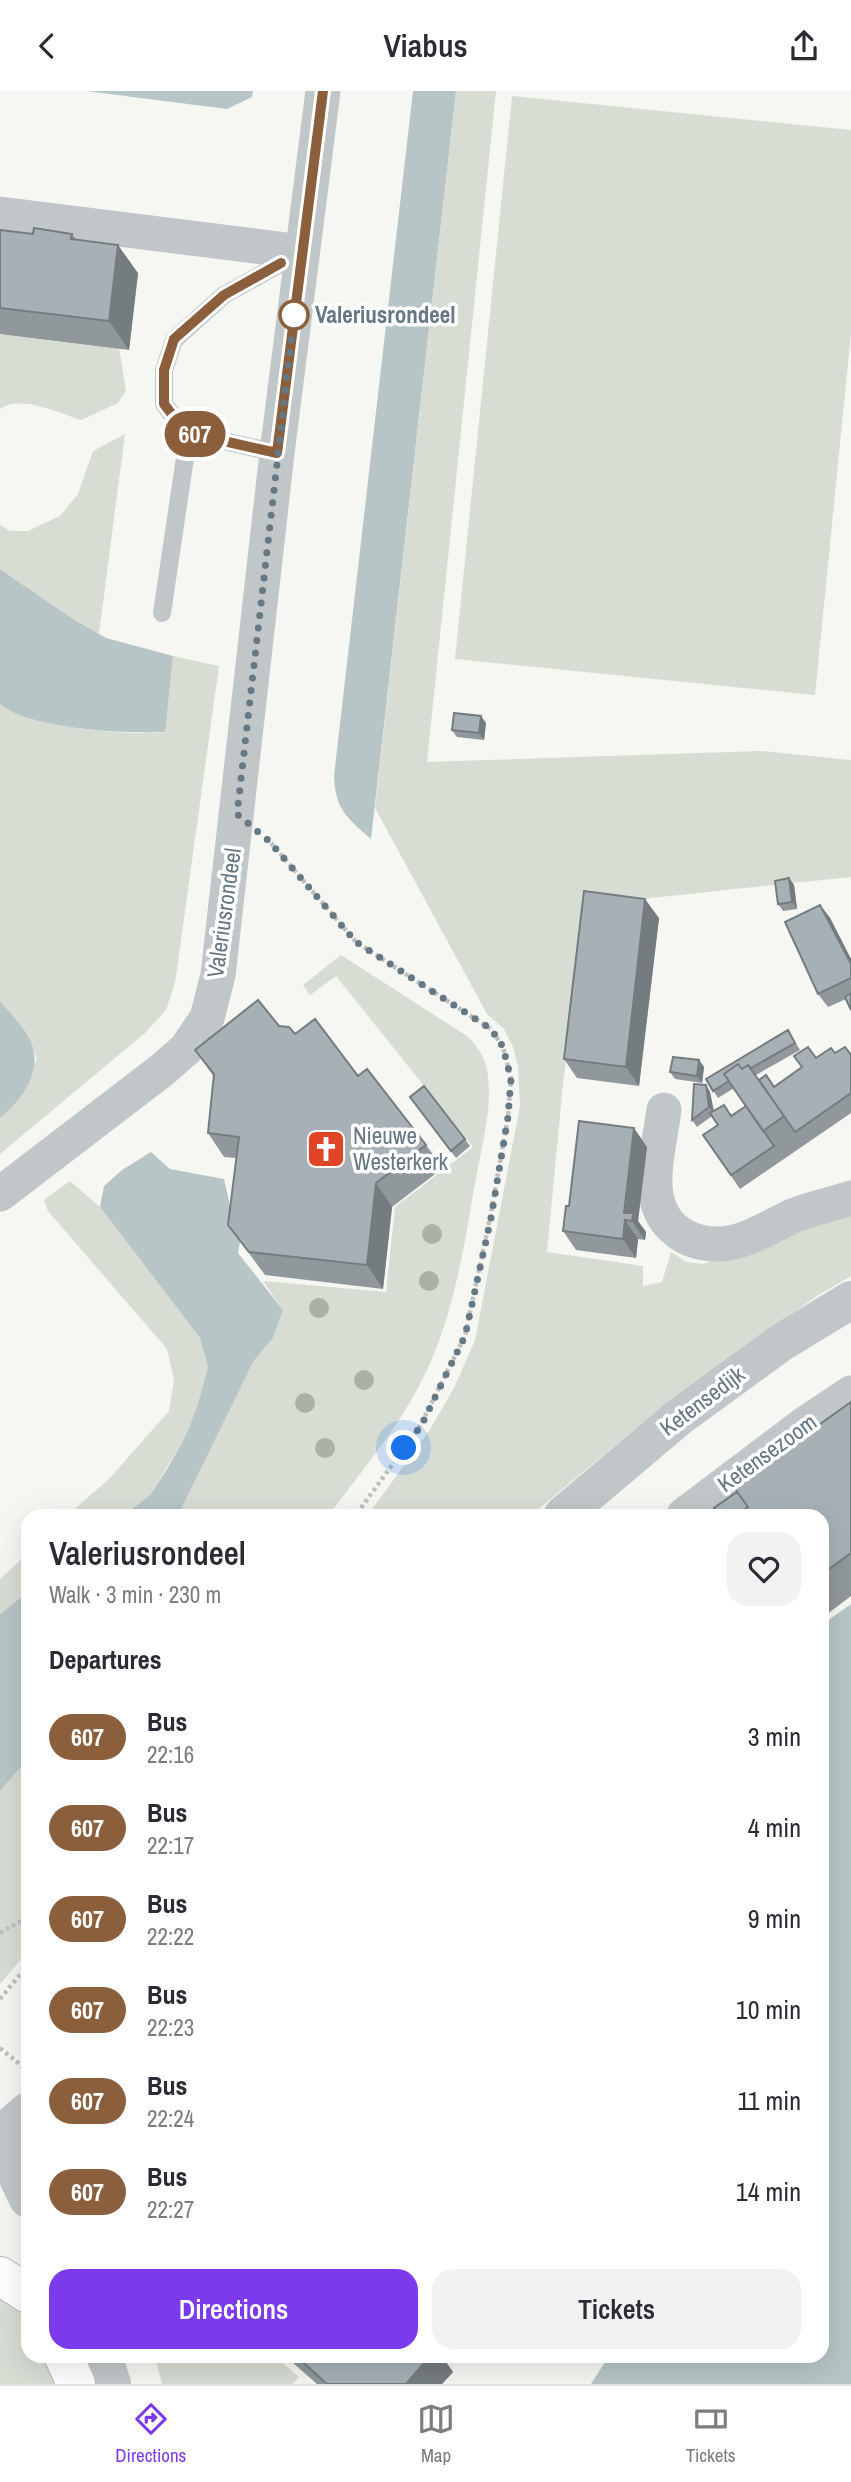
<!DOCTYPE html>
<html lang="en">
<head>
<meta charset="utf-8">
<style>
	:root { --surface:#fff; --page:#f2f2f3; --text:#2b2b33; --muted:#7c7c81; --line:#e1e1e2; --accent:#7c3aed }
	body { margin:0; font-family:"Archivo Narrow",sans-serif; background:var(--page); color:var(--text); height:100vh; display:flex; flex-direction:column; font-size:26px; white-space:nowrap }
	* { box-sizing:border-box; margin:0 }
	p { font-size:23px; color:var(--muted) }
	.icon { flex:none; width:38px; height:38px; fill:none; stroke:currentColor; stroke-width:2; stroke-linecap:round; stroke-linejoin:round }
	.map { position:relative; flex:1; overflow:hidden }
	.side { position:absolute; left:21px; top:1418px; width:808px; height:854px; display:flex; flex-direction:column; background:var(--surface); border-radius:21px; box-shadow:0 7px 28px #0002 }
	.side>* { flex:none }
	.badge { padding:0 14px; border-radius:23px; font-size:24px; line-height:46px }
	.you { position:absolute; width:35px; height:35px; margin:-18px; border:5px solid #fff; border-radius:50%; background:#1a73e8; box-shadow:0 0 0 10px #1a73e833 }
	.map>.badge { position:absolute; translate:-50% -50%; box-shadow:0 0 0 4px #fff }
	h2 { padding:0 28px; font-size:26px; line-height:63px }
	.round { display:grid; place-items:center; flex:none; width:74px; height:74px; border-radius:21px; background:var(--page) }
	.overview { display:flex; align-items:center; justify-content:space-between; height:119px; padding:0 28px }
	h1 { font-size:33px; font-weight:600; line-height:52px }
	.primary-button { display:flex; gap:14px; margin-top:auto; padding:14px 28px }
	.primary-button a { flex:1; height:80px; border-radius:21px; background:var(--accent); color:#fff; font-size:28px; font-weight:600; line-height:80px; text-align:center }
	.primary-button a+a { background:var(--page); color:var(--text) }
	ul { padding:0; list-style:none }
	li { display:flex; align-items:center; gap:21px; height:91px; padding:0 28px }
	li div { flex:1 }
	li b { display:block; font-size:26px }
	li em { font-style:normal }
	li .badge { min-width:77px; font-weight:700; text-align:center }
	header { display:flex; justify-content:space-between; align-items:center; height:91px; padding:0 28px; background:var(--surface); font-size:32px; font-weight:600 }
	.tabs { display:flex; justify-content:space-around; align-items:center; height:98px; border-top:2px solid var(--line); background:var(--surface); font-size:19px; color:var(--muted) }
	.tabs a { display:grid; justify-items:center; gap:4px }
	.tabs .current { color:var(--accent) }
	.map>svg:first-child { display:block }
	.green { fill:#d7ddd3 }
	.water { fill:#b7c5c7 }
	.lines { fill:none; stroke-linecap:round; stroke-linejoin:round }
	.primary-casing { stroke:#b4b9bc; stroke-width:40 }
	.path { stroke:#bdbfc1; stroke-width:4.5; stroke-dasharray:3.5 3.5; stroke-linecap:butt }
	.service { stroke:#c1c6c8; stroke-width:18 }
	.minor { stroke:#c1c6c8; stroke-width:35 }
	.tertiary { stroke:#c1c6c8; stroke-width:38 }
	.primary { stroke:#fff; stroke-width:38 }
	.tree { fill:#a9b2a4 }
	.wall { fill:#90989c }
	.shaded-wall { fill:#757c7f }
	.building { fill:#a7b1b5; stroke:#757c7f; stroke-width:2 }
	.line-casing { stroke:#fff; stroke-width:16 }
	.line { stroke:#8b5e3c; stroke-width:10 }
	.walk { stroke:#657883; stroke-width:7; stroke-dasharray:0 12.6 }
	.stop-dot { fill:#fff; stroke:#8b5e3c; stroke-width:3.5 }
	.labels { text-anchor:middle; stroke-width:7; stroke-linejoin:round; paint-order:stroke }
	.stop-label { font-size:23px; font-weight:bold; fill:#657883; stroke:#fff; text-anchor:start }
	.street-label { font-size:23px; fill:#657883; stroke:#fff }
	.poi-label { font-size:23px; fill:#657883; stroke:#fff; text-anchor:start }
</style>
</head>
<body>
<header><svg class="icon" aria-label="back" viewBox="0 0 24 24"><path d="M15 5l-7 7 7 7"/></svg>Viabus<svg class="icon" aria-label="share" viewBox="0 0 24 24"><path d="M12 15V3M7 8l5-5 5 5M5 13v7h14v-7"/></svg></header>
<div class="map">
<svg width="851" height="2293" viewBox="0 0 851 2293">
	<rect width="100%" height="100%" fill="#f6f6f2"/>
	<path class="green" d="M456,0H496L427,671L761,660L851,669V786L584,814L562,1003L547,1161L643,1175V1195L662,1191L671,1161L686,1171L703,1173L796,1134L851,1118V1185L817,1205L667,1312L531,1424H368L429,1340L455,1295L475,1249L520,1015L518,975L513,956L504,938L487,923L375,717Z
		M512,5L851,39V242L815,604L455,568Z
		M0,237L118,251L126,300L118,312L81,329C60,322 19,303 0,318Z
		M125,343L99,543L73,528L0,478V434L10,440H28L60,425L78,403L93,360Z
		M173,565L219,575L175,892L166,919L145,942L0,1063V1027L37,968L29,946L0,910V613C28,638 126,643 164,642Z
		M341,864L467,945C479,957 487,969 488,986C492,1020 482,1054 476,1087C464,1154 455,1221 425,1283C401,1334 362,1379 329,1424H176L253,1271L273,1247L283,1219L263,1190L386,1201L395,1116L473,1056L336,885L310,904L303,894Z
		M70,1090L100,1116L200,1247L208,1276L197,1316L185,1346L150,1404L124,1424H68L110,1387L169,1320L174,1289L167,1258L48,1120L44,1109Z
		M28,1462V1501L0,1523V1488Z
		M28,1668V1860L0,1893V1700Z
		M0,2197L12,2206L28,2224V2264L51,2265L62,2293H0Z
		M155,2265H275L299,2286L293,2293H162Z"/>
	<path class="water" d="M86,0H253L252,6L227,18Z
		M413,0H456L371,748C347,727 335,718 334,685Z
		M0,478L73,528L106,547L173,565L165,641C126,643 28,638 0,613Z
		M0,910C9,921 21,933 28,945C46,975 24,1008 0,1027Z
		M151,1061L170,1078L224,1088L234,1132L243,1133L238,1162L283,1219L273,1247L253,1271L180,1420L176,1424H124L150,1404L167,1378L185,1346L197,1316L208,1276L200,1247L100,1116L104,1095L122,1079Z
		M28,1501V1668L0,1700V1523Z
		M851,1513V2293H591L609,2265L822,2264V1528L826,1531Z"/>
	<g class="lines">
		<g class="primary-casing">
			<path id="primary" d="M0,2185L28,2203
				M63,2264L76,2293"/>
		</g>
		<path class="path" d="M271,752L356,851L491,938L503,956L511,988L508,1026L490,1127L465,1245L420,1335L356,1424
			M0,1842L28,1826
			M0,1908L28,1874
			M0,1957L28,1980"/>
		<path class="service" d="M277,362L197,344L177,330L164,313V279L174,249L224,204L296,164
			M162,522L186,360L197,344"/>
		<path class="minor" d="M0,123L302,161
			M664,1019C661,1043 654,1069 655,1093C656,1144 703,1164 747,1147C763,1141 779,1131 795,1124C813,1117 833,1113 851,1107
			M0,1103L162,979L186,958L207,927L218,884L277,362L323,0
			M684,1424L806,1332L851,1302"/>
		<path class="tertiary" d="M563,1424L679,1326L782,1251L851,1209
			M0,2044L28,2020
			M0,2049L28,2108
			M103,2264L112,2293"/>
		<use href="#primary" class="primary"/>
	</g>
	<g class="tree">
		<circle cx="432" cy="1143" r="10"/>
		<circle cx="429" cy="1190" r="10"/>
		<circle cx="319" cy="1217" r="10"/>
		<circle cx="364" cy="1289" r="10"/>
		<circle cx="305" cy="1312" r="10"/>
		<circle cx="325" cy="1357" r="10"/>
	</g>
	<path class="wall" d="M0,139L33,143H72L76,148L138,182L129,259L0,243Z
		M486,632L484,649L457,646L452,639Z
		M789,787L794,794L797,818L783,820L778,813Z
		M820,814L830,827L851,868V919L846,908L828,916L818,903Z
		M659,827L639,995L577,987L564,968Z
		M279,935L295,943L358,985L426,1054L443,1077L392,1116L383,1198L265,1184L228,1134L236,1067L224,1066L208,1042L214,986L195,959Z
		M788,939L800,959L756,984L760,991L774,995L816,967L835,962L851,964V1022L740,1098L703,1044L718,1034L712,1025L697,1036L692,1029L706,994L710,1001L714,1020L732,1024L746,1015L734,997L718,1007L706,988Z
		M699,969L704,976L702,992L675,988L670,981Z
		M410,1006L465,1048L470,1055L456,1067Z
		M647,1056L638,1130L646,1141L645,1149L638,1148L636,1167L576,1159L563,1140L569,1115Z
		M851,1311V1505L826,1524L822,1519V1424L737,1401Z
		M284,2264H441L453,2281L442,2293H317Z"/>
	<path class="shaded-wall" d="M118,154L138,182L129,259L109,230Z
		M481,625L486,632L484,649L479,642Z
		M789,787L794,794L797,818L792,811Z
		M645,808L659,827L639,995L626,976Z
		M820,814L830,827L851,868V873Z
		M699,969L704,976L702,992L697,985Z
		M706,994L710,1001L714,1023L709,1016Z
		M634,1037L647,1056L638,1130L646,1141L645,1149L632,1130L624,1122Z
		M376,1092L392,1116L383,1198L367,1174Z
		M625,1129L638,1148L636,1167L623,1148Z
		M431,2264H441L453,2281L442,2293H406Z"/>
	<path class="building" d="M34,137L72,143L71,148L118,154L109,230L0,217V139L33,143Z
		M454,622L481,625L479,642L452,639Z
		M789,787L792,811L778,813L775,790Z
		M584,800L645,808L626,976L564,968Z
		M820,814L851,873V887L818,903L785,831Z
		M851,902V919L845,906Z
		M258,909L279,935L289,936L295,943L315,928L358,985L367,978L426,1054L376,1092L367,1174L249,1161L228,1134L239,1046L208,1042L214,983L195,959Z
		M788,939L795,952L751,977L748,974L742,978L738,973L724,983L729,990L713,1000L706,988Z
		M808,956L816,967L831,957L835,962L845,956L851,964V1002L795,1041L759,989L766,984L774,996L802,976L794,965Z
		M673,966L699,969L697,985L670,981Z
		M738,973L742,978L748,974L784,1025L763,1040L724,983Z
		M694,993L706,994L709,1016L692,1029Z
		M424,995L465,1048L451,1060L410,1006Z
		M724,1014L731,1025L746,1015L774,1055L731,1084L703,1044L718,1034L710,1022Z
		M579,1030L634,1037L624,1122H633L632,1130L625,1129L623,1148L563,1140L566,1115H569Z
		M851,1311V1462L822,1483V1424H736L748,1416L733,1395Z
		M737,1401L748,1416L736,1424H719L714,1417Z
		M295,2264H431L406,2293H327Z"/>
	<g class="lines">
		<g class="line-casing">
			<path id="line" d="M281,172L224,204L174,248L164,279V313L177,330L197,344L277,362L323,0"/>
		</g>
		<use href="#line" class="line"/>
		<path class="walk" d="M294,224L237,723L269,750L356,851L491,938L503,956L511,988L508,1026L491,1127L465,1245L421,1335L404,1357"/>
	</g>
	<defs>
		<g id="church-square" transform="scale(2.0125)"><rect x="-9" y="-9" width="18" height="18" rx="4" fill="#e14527" stroke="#fff"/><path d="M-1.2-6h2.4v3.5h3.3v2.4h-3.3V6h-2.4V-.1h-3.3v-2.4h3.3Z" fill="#fff"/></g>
	</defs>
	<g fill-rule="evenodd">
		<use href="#church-square" x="326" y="1058"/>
	</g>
	<circle class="stop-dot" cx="294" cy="224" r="14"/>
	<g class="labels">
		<g class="stop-label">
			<text x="315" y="232">Valeriusrondeel</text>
		</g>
		<g class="street-label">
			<text transform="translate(224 822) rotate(-82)" y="8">Valeriusrondeel</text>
			<text transform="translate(702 1310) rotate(-37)" y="8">Ketensedijk</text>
			<text transform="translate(767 1362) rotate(-36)" y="8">Ketensezoom</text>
		</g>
		<g class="poi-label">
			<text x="353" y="1053">Nieuwe<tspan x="353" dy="26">Westerkerk</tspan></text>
		</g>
	</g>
</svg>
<div class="you" style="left:404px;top:1357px"></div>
<b class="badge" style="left:195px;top:343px;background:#8b5e3c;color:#fff">607</b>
<section class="side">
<div class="overview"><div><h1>Valeriusrondeel</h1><p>Walk · 3 min · 230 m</p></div><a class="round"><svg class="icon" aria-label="heart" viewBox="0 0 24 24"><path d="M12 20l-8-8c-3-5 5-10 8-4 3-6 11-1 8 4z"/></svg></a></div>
<h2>Departures</h2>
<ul>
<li><span class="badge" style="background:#8b5e3c;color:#fff">607</span><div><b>Bus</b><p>22:16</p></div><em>3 min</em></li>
<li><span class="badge" style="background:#8b5e3c;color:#fff">607</span><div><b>Bus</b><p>22:17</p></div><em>4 min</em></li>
<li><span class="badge" style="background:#8b5e3c;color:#fff">607</span><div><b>Bus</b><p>22:22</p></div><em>9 min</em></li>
<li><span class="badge" style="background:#8b5e3c;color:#fff">607</span><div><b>Bus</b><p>22:23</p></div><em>10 min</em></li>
<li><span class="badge" style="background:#8b5e3c;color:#fff">607</span><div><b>Bus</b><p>22:24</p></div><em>11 min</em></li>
<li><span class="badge" style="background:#8b5e3c;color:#fff">607</span><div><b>Bus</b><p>22:27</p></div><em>14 min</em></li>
</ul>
<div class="primary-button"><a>Directions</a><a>Tickets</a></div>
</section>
</div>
<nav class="tabs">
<a class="current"><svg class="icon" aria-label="directions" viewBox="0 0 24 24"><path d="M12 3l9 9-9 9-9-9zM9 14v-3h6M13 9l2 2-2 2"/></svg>Directions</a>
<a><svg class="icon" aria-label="map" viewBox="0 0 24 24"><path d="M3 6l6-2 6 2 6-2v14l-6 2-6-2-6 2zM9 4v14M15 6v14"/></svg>Map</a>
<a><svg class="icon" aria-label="tickets" viewBox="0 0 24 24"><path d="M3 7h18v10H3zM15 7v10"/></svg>Tickets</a>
</nav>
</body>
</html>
